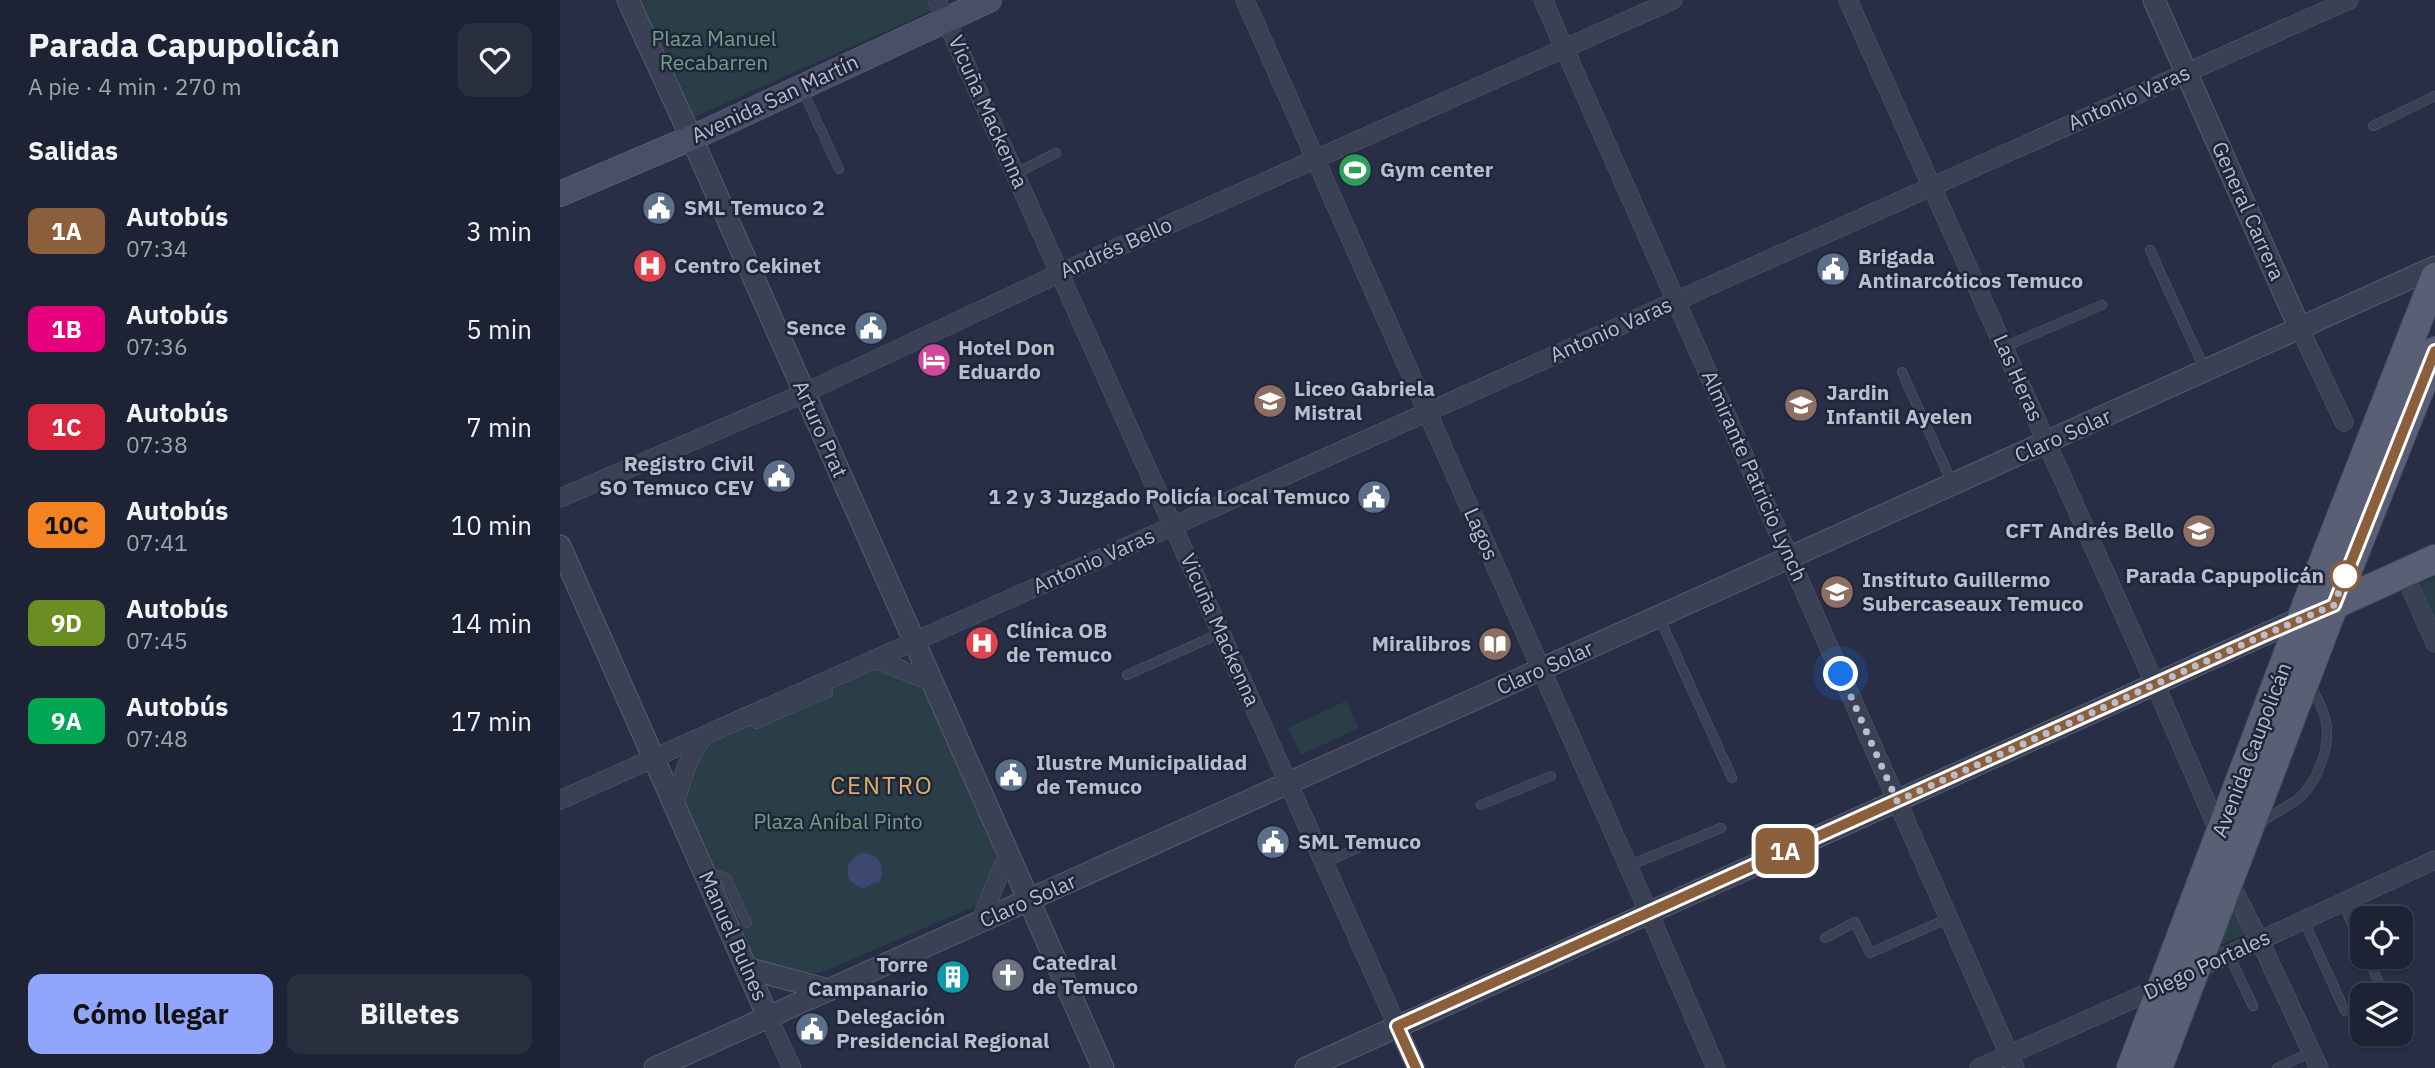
<!DOCTYPE html>
<html lang="es">
<head>
<meta charset="utf-8">
<style>
	:root { --surface:#1d2234; --page:#2a2f40; --text:#f1f3f6; --muted:#a0a4ac; --line:#3b3f4f; --accent:#90a6fd }
	body { margin:0; font-family:"IBM Plex Sans",sans-serif; background:var(--page); color:var(--text); height:100vh; display:flex; flex-direction:column; font-size:26px; white-space:nowrap }
	* { box-sizing:border-box; margin:0 }
	p { font-size:23px; color:var(--muted) }
	.icon { flex:none; width:38px; height:38px; fill:none; stroke:currentColor; stroke-width:2; stroke-linecap:round; stroke-linejoin:round }
	.map { position:relative; flex:1; overflow:hidden }
	.drawer { display:flex; flex-direction:column; background:var(--surface); width:560px }
	.drawer>* { flex:none }
	.badge { padding:0 14px; border-radius:10px; font-size:24px; line-height:46px }
	.controls { position:absolute; left:1790px; top:906px; display:grid; gap:14px }
	.controls a { display:grid; place-items:center; width:63px; height:63px; border-radius:14px; background:var(--surface); box-shadow:0 2px 5px #0004,0 0 0 2px var(--line); font-size:35px }
	.you { position:absolute; width:35px; height:35px; margin:-18px; border:5px solid #fff; border-radius:50%; background:#1a73e8; box-shadow:0 0 0 10px #1a73e833 }
	.map>.badge { position:absolute; translate:-50% -50%; box-shadow:0 0 0 4px #fff }
	h2 { padding:0 28px; font-size:26px; line-height:63px }
	.round { display:grid; place-items:center; flex:none; width:74px; height:74px; border-radius:14px; background:var(--page) }
	.headline { display:flex; align-items:center; justify-content:space-between; height:119px; padding:0 28px }
	h1 { font-size:33px; font-weight:800; line-height:52px }
	.button { display:flex; gap:14px; margin-top:auto; padding:14px 28px }
	.button a { flex:1; height:80px; border-radius:14px; background:var(--accent); color:#111; font-size:28px; font-weight:800; line-height:80px; text-align:center }
	.button a+a { background:var(--page); color:var(--text) }
	ul { padding:0; list-style:none }
	li { display:flex; align-items:center; gap:21px; height:98px; padding:0 28px }
	li div { flex:1 }
	li b { display:block; font-size:26px }
	li em { font-style:normal }
	li .badge { min-width:77px; font-weight:700; text-align:center }
	main { display:flex; flex:1; min-height:0 }
	.map>svg:first-child { display:block }
	.green { fill:#293e46 }
	.water { fill:#3c486f }
	.lines { fill:none; stroke-linecap:round; stroke-linejoin:round }
	.service-casing { stroke:#575c6f; stroke-width:10 }
	.minor-casing { stroke:#575c6f; stroke-width:19 }
	.tertiary-casing { stroke:#575c6f; stroke-width:23 }
	.secondary-casing { stroke:#575c6f; stroke-width:26 }
	.primary-casing { stroke:#454a5e; stroke-width:30 }
	.service { stroke:#3b4155; stroke-width:9 }
	.minor { stroke:#3b4155; stroke-width:18 }
	.tertiary { stroke:#3b4155; stroke-width:21 }
	.secondary { stroke:#494f68; stroke-width:24 }
	.primary { stroke:#596075; stroke-width:28 }
	.line-casing { stroke:#fff; stroke-width:16 }
	.line { stroke:#8b5e3c; stroke-width:10 }
	.walk { stroke:#b9bdce; stroke-width:7; stroke-dasharray:0 12.6 }
	.stop-dot { fill:#fff; stroke:#8b5e3c; stroke-width:3.5 }
	.labels { text-anchor:middle; stroke-width:5; stroke-linejoin:round; paint-order:stroke }
	.park-label { font-size:21px; fill:#6fa083; stroke:#20263a }
	.street-label { font-size:21px; fill:#b9bdce; stroke:#20263a }
	.poi-label { font-size:21px; font-weight:bold; fill:#b9bdce; stroke:#20263a; text-anchor:start }
	.stop-label { font-size:21px; font-weight:bold; fill:#b9bdce; stroke:#20263a; text-anchor:end }
	.quarter-label { font-size:24px; letter-spacing:2px; fill:#dbaf67; stroke:#20263a }
</style>
</head>
<body>
<main>
<section class="drawer">
<div class="headline"><div><h1>Parada Capupolicán</h1><p>A pie · 4 min · 270 m</p></div><a class="round"><svg class="icon" aria-label="heart" viewBox="0 0 24 24"><path d="M12 20l-8-8c-3-5 5-10 8-4 3-6 11-1 8 4z"/></svg></a></div>
<h2>Salidas</h2>
<ul>
<li><span class="badge" style="background:#8b5e3c;color:#fff">1A</span><div><b>Autobús</b><p>07:34</p></div><em>3 min</em></li>
<li><span class="badge" style="background:#e6007e;color:#fff">1B</span><div><b>Autobús</b><p>07:36</p></div><em>5 min</em></li>
<li><span class="badge" style="background:#d7263d;color:#fff">1C</span><div><b>Autobús</b><p>07:38</p></div><em>7 min</em></li>
<li><span class="badge" style="background:#f58220;color:#111">10C</span><div><b>Autobús</b><p>07:41</p></div><em>10 min</em></li>
<li><span class="badge" style="background:#6b8e23;color:#fff">9D</span><div><b>Autobús</b><p>07:45</p></div><em>14 min</em></li>
<li><span class="badge" style="background:#00a651;color:#fff">9A</span><div><b>Autobús</b><p>07:48</p></div><em>17 min</em></li>
</ul>
<div class="button"><a>Cómo llegar</a><a>Billetes</a></div>
</section>
<div class="map">
<svg width="1875" height="1068" viewBox="0 0 1875 1068">
	<rect width="100%" height="100%" fill="#272e46"/>
	<path class="green" d="M73,0H366L371,11L130,119Z
		M1875,577V619L1860,584Z
		M340,657L358,668L438,861L418,905L265,971C239,976 217,973 195,958L123,806L124,794L146,737Z
		M786,701L799,728L741,755L728,728Z
		M1673,908L1686,934L1658,946Z"/>
	<path class="water" d="M303,853C321,854 326,868 319,883L316,882L303,889L290,881C284,868 289,857 303,853Z"/>
	<g class="lines">
		<g class="service-casing">
			<path id="service" d="M242,89L279,169
				M1813,126L1875,96
				M455,174L496,153
				M1590,250L1645,370
				M1444,347L1542,305
				M1342,372L1393,485
				M1099,617L1172,778
				M567,675L661,633
				M228,710L268,693
				M185,718L197,724L228,710L232,696
				M921,805L991,776
				M1701,823C1712,813 1727,808 1738,799C1759,781 1772,743 1765,717C1762,706 1755,697 1752,687
				M764,863L802,846
				M1068,866L1161,828
				M146,872L166,878L187,923
				M1783,903L1802,947
				M1744,921L1785,1011
				M1265,938L1295,922L1310,953L1389,918
				M1669,955L1693,1006
				M1807,957L1825,996
				M1717,1068L1752,1052"/>
		</g>
		<g class="minor-casing">
			<path id="minor" d="M377,0L856,1068
				M685,0L1089,913L1156,1068
				M983,0L1455,1068
				M1288,0L1595,684L1660,834
				M1740,329L1784,422
				M0,498L240,395L500,273L1113,0
				M1844,573L1875,643
				M314,659L372,682
				M0,800L1789,0
				M114,805L127,765L143,736
				M1669,881L1707,956L1759,1068
				M420,922L442,868L450,858
				M1633,971L1875,860
				M208,1017L232,1068
				M1419,1068L1605,985"/>
		</g>
		<g class="tertiary-casing">
			<path id="tertiary" d="M68,0L141,159L543,1068
				M1594,0L1740,329
				M0,546L208,1017
				M186,968L269,990
				M95,1068L1875,267
				M746,1068L1741,618"/>
		</g>
		<g class="secondary-casing">
			<path id="secondary" d="M0,194L145,132L429,0"/>
		</g>
		<g class="primary-casing">
			<path id="primary" d="M1767,608L1875,559
				M1571,1068L1749,598L1875,277
				M1598,1068L1774,605L1875,351"/>
		</g>
		<use href="#service" class="service"/>
		<use href="#minor" class="minor"/>
		<use href="#tertiary" class="tertiary"/>
		<use href="#secondary" class="secondary"/>
		<use href="#primary" class="primary"/>
	</g>
	<g class="lines">
		<g class="line-casing">
			<path id="line" d="M856,1068L837,1026L1704,635L1774,605L1875,351"/>
		</g>
		<use href="#line" class="line"/>
		<path class="walk" d="M1281,674L1337,801L1704,635L1774,605L1785,576"/>
	</g>
	<defs>
		<g id="stadium-disc" transform="scale(1.75)"><circle r="9.5" fill="#2e9e5b" stroke="#20263a"/><path d="M0-5a6.5 5 0 1 0 0 10a6.5 5 0 1 0 0-10ZM-3.5-1.8h7v3.6h-7Z" fill="#fff"/></g>
		<g id="civic-disc" transform="scale(1.75)"><circle r="9.5" fill="#5c6f8a" stroke="#20263a"/><path d="M-.6-6.5H3V-4.5H.6V-3L4-1V1h2V6H-6V1h2V-1L-.6-3ZM-1.2 2.5V6h2.4V2.5Z" fill="#fff"/></g>
		<g id="hospital-disc" transform="scale(1.75)"><circle r="9.5" fill="#e0444e" stroke="#20263a"/><path d="M-5-5h3v3.5h4V-5h3V5h-3V1.5h-4V5h-3Z" fill="#fff"/></g>
		<g id="hotel-disc" transform="scale(1.75)"><circle r="9.5" fill="#d1479c" stroke="#20263a"/><path d="M-6-4.5h1.5V1H6V5H4.5V3h-9V5H-6ZM-4 0a1.8 1.8 0 1 1 3.6 0ZM.5 0V-2.5h3Q6-2.5 6 0Z" fill="#fff"/></g>
		<g id="school-disc" transform="scale(1.75)"><circle r="9.5" fill="#8d6e63" stroke="#20263a"/><path d="M0-5L7-2L0 1L-7-2ZM-4 1L0 2.5L4 1V4Q0 6-4 4Z" fill="#fff"/></g>
		<g id="university-disc" transform="scale(1.75)"><circle r="9.5" fill="#8d6e63" stroke="#20263a"/><path d="M0-5L7-2L0 1L-7-2ZM-4 1L0 2.5L4 1V4Q0 6-4 4Z" fill="#fff"/></g>
		<g id="library-disc" transform="scale(1.75)"><circle r="9.5" fill="#8d6e63" stroke="#20263a"/><path d="M-6-4Q-3-5.5-.7-3.5V5Q-3 3-6 4ZM6-4Q3-5.5 .7-3.5V5Q3 3 6 4Z" fill="#fff"/></g>
		<g id="church-disc" transform="scale(1.75)"><circle r="9.5" fill="#6b7280" stroke="#20263a"/><path d="M-1.2-6h2.4v3.5h3.3v2.4h-3.3V6h-2.4V-.1h-3.3v-2.4h3.3Z" fill="#fff"/></g>
		<g id="building-disc" transform="scale(1.75)"><circle r="9.5" fill="#0f9aa8" stroke="#20263a"/><path d="M-4-6H4V6H1V3H-1V6H-4ZM-2.5-4.3h1.7v1.8h-1.7ZM.8-4.3h1.7v1.8H.8ZM-2.5-1h1.7V.8h-1.7ZM.8-1h1.7V.8H.8Z" fill="#fff"/></g>
	</defs>
	<g fill-rule="evenodd">
		<use href="#stadium-disc" x="795" y="170"/>
		<use href="#civic-disc" x="99" y="208"/>
		<use href="#hospital-disc" x="90" y="266"/>
		<use href="#civic-disc" x="1273" y="269"/>
		<use href="#civic-disc" x="311" y="328"/>
		<use href="#hotel-disc" x="374" y="360"/>
		<use href="#school-disc" x="710" y="401"/>
		<use href="#school-disc" x="1241" y="405"/>
		<use href="#civic-disc" x="219" y="476"/>
		<use href="#civic-disc" x="814" y="497"/>
		<use href="#university-disc" x="1639" y="531"/>
		<use href="#university-disc" x="1277" y="592"/>
		<use href="#hospital-disc" x="422" y="643"/>
		<use href="#library-disc" x="935" y="644"/>
		<use href="#civic-disc" x="451" y="775"/>
		<use href="#civic-disc" x="713" y="842"/>
		<use href="#church-disc" x="448" y="975"/>
		<use href="#building-disc" x="393" y="977"/>
		<use href="#civic-disc" x="252" y="1029"/>
	</g>
	<circle class="stop-dot" cx="1785" cy="576" r="14"/>
	<g class="labels">
		<g class="park-label">
			<text x="154" y="46">Plaza Manuel<tspan x="154" dy="24">Recabarren</tspan></text>
			<text x="278" y="829">Plaza Aníbal Pinto</text>
		</g>
		<g class="street-label">
			<text transform="translate(1569 98) rotate(-24)" y="7">Antonio Varas</text>
			<text transform="translate(215 99) rotate(-25)" y="7">Avenida San Martín</text>
			<text transform="translate(428 112) rotate(66)" y="7">Vicuña Mackenna</text>
			<text transform="translate(1688 211) rotate(66)" y="7">General Carrera</text>
			<text transform="translate(556 248) rotate(-24)" y="7">Andrés Bello</text>
			<text transform="translate(1051 330) rotate(-24)" y="7">Antonio Varas</text>
			<text transform="translate(1458 378) rotate(66)" y="7">Las Heras</text>
			<text transform="translate(260 429) rotate(66)" y="7">Arturo Prat</text>
			<text transform="translate(1503 436) rotate(-24)" y="7">Claro Solar</text>
			<text transform="translate(1194 476) rotate(66)" y="7">Almirante Patricio Lynch</text>
			<text transform="translate(921 534) rotate(66)" y="7">Lagos</text>
			<text transform="translate(534 561) rotate(-24)" y="7">Antonio Varas</text>
			<text transform="translate(660 630) rotate(66)" y="7">Vicuña Mackenna</text>
			<text transform="translate(985 668) rotate(-24)" y="7">Claro Solar</text>
			<text transform="translate(1692 750) rotate(-69)" y="7">Avenida Caupolicán</text>
			<text transform="translate(468 901) rotate(-24)" y="7">Claro Solar</text>
			<text transform="translate(173 936) rotate(66)" y="7">Manuel Bulnes</text>
			<text transform="translate(1647 965) rotate(-25)" y="7">Diego Portales</text>
		</g>
		<g class="poi-label">
			<text x="820" y="177">Gym center</text>
			<text x="124" y="215">SML Temuco 2</text>
			<text x="1298" y="264">Brigada<tspan x="1298" dy="24">Antinarcóticos Temuco</tspan></text>
			<text x="114" y="273">Centro Cekinet</text>
			<text x="286" y="335" text-anchor="end">Sence</text>
			<text x="398" y="355">Hotel Don<tspan x="398" dy="24">Eduardo</tspan></text>
			<text x="734" y="396">Liceo Gabriela<tspan x="734" dy="24">Mistral</tspan></text>
			<text x="1266" y="400">Jardin<tspan x="1266" dy="24">Infantil Ayelen</tspan></text>
			<text x="194" y="471" text-anchor="end">Registro Civil<tspan x="194" dy="24">SO Temuco CEV</tspan></text>
			<text x="790" y="504" text-anchor="end">1 2 y 3 Juzgado Policía Local Temuco</text>
			<text x="1614" y="538" text-anchor="end">CFT Andrés Bello</text>
			<text x="1302" y="587">Instituto Guillermo<tspan x="1302" dy="24">Subercaseaux Temuco</tspan></text>
			<text x="446" y="638">Clínica OB<tspan x="446" dy="24">de Temuco</tspan></text>
			<text x="911" y="651" text-anchor="end">Miralibros</text>
			<text x="476" y="770">Ilustre Municipalidad<tspan x="476" dy="24">de Temuco</tspan></text>
			<text x="738" y="849">SML Temuco</text>
			<text x="472" y="970">Catedral<tspan x="472" dy="24">de Temuco</tspan></text>
			<text x="368" y="972" text-anchor="end">Torre<tspan x="368" dy="24">Campanario</tspan></text>
			<text x="276" y="1024">Delegación<tspan x="276" dy="24">Presidencial Regional</tspan></text>
		</g>
		<g class="stop-label">
			<text x="1764" y="583">Parada Capupolicán</text>
		</g>
		<g class="quarter-label">
			<text x="322" y="794">CENTRO</text>
		</g>
	</g>
</svg>
<div class="controls">
<a><svg class="icon" aria-label="locate" viewBox="0 0 24 24"><circle cx="12" cy="12" r="6"/><path d="M12 2v4M12 18v4M2 12h4M18 12h4"/></svg></a>
<a><svg class="icon" aria-label="layers" viewBox="0 0 24 24"><path d="M12 4l9 5-9 5-9-5zM3 14l9 5 9-5"/></svg></a>
</div>
<div class="you" style="left:1281px;top:674px"></div>
<b class="badge" style="left:1225px;top:851px;background:#8b5e3c;color:#fff">1A</b>
</div>
</main>
</body>
</html>
